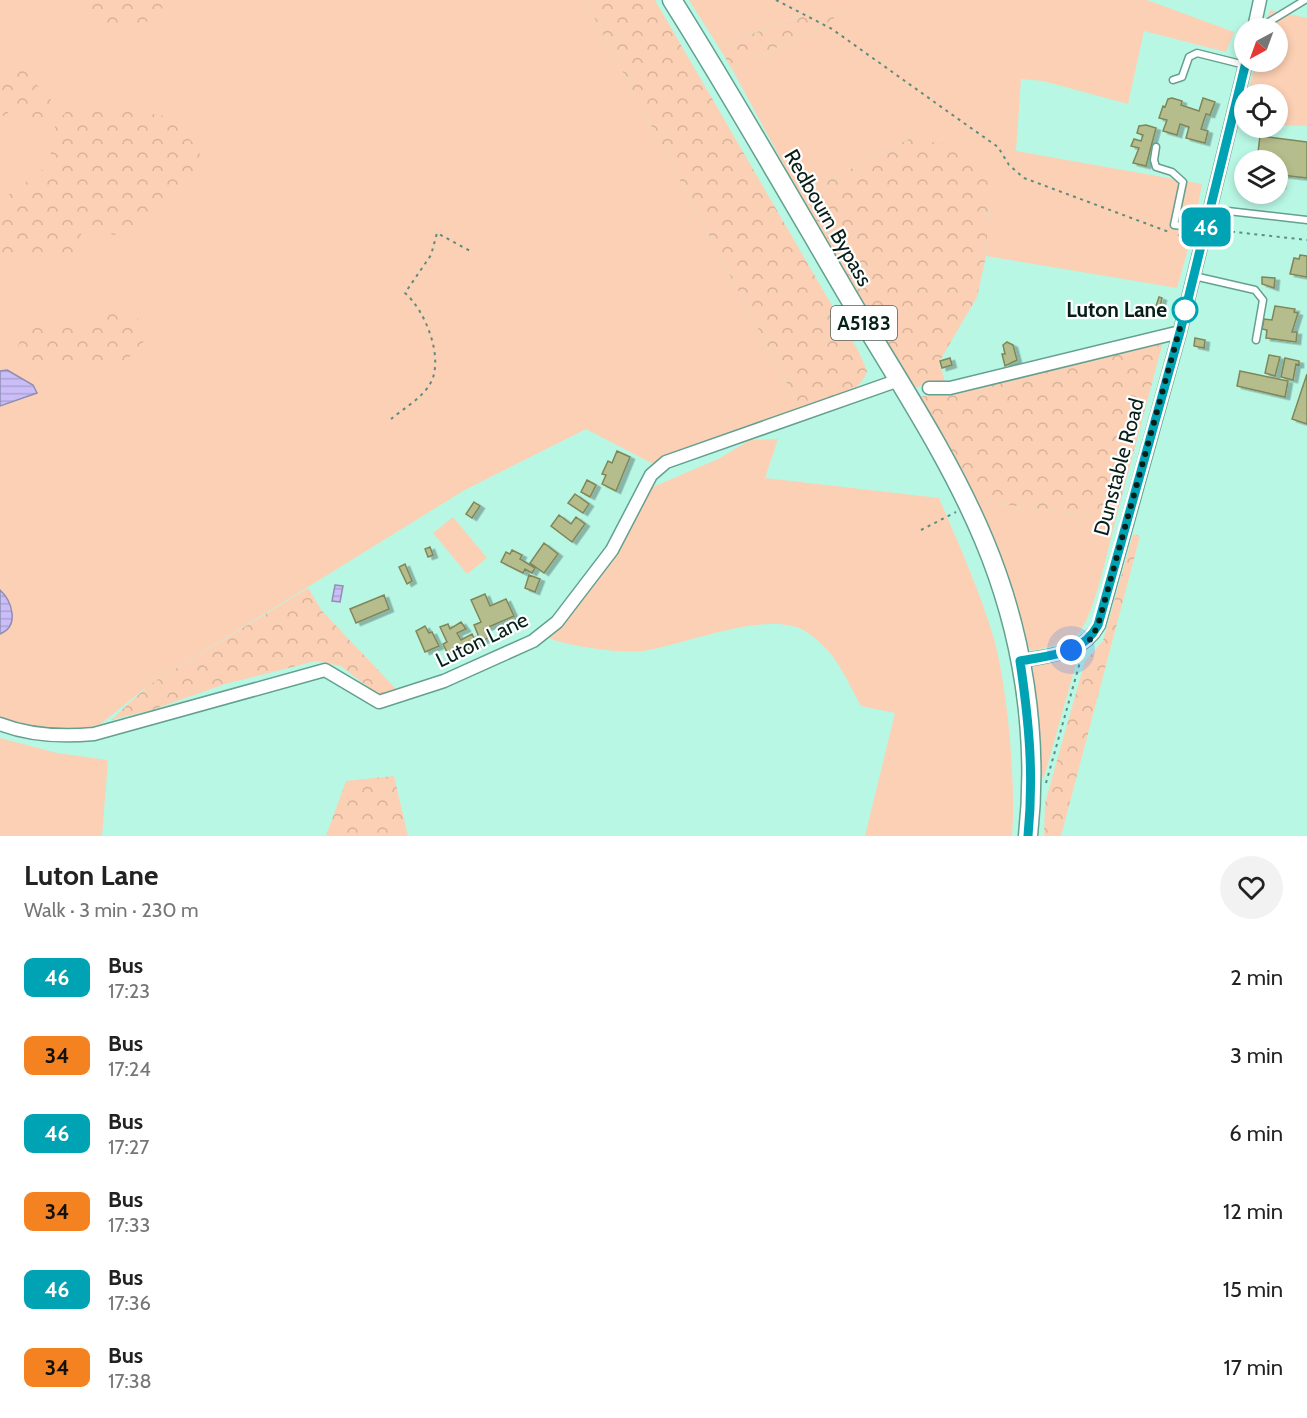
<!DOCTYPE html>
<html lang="en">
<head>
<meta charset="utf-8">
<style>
	:root { --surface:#fff; --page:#f2f2f2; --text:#222; --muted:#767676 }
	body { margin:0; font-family:Cabin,sans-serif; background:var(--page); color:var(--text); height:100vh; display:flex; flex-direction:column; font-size:22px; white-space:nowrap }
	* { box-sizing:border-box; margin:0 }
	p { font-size:20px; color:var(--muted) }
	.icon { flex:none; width:33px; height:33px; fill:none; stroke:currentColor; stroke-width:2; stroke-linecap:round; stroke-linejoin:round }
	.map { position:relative; height:836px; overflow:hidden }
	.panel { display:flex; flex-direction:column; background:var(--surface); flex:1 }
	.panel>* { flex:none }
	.badge { padding:0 12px; border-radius:9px; font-size:21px; line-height:39px }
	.needle { width:39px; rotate:221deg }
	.buttons { position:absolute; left:1234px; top:18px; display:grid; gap:12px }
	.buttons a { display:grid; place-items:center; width:54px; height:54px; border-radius:50%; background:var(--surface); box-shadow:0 3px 9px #0003; font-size:30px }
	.you { position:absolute; width:30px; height:30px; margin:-15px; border:4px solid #fff; border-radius:50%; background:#1a73e8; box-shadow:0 0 0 9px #1a73e833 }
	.map>.badge { position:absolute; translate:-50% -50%; box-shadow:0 0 0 3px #fff }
	.round { display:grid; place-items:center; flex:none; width:63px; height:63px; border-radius:32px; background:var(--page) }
	.summary { display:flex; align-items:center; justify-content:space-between; height:102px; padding:0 24px }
	h1 { font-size:28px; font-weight:800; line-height:45px }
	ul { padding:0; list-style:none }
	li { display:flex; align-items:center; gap:18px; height:78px; padding:0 24px }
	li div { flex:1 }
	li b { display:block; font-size:22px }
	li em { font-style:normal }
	li .badge { min-width:66px; font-weight:700; text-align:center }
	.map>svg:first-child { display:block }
	.green { fill:#fcd0b4 }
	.forest { fill:url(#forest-crowns) }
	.water { fill:url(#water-rules); stroke:#908eb5; stroke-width:1.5 }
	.building { fill:#b6bd8c; stroke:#808657; stroke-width:1.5; filter:url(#shadow) }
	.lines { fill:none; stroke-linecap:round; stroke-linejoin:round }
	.lane-casing { stroke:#64a08f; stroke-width:9 }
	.street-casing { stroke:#64a08f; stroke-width:15 }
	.primary-casing { stroke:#64a08f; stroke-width:21 }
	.path { stroke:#5f8b7f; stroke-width:2; stroke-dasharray:3 4.5; stroke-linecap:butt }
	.lane { stroke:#fff; stroke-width:6 }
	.street { stroke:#fff; stroke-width:12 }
	.primary { stroke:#fff; stroke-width:18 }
	.line-casing { stroke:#fff; stroke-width:14 }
	.line { stroke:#00a3b4; stroke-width:9 }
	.walk { stroke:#061f19; stroke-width:6; stroke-dasharray:0 10.8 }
	.stop-dot { fill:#fff; stroke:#00a3b4; stroke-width:3 }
	.labels { text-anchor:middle; stroke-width:4.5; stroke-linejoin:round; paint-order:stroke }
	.shield { fill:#fff; stroke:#51625e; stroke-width:1.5 }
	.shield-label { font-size:20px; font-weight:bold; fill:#061f19 }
	.street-label { font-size:21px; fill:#061f19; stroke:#fff }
	.stop-label { font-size:21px; font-weight:bold; fill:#061f19; stroke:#fff; text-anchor:end }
</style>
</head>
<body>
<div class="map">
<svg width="1307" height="836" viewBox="0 0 1307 836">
	<defs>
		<pattern id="forest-crowns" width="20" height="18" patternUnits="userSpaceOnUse" patternTransform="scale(1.5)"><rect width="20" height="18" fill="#fcd0b4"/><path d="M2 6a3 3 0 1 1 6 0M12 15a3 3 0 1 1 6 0" fill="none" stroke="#d6b29a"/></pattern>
		<pattern id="water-rules" width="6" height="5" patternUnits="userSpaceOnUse" patternTransform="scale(1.5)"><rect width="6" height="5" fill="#cbbef8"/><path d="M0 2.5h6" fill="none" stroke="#ada3d4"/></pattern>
		<filter id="shadow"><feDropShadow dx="4.5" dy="2.5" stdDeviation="0" flood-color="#0004"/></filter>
	</defs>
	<rect width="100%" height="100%" fill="#b9f7e5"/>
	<path class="green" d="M0,0H585L800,408L659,467L586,429L463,491L149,685L93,730L37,729L0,718Z
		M689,0H1147L1234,32L1226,52L1144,31L1128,104L1043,81L1021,79L1016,151L1202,184L1193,231L1177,288L986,256L990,190L911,138L800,195L732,69L830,22L842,11H814L718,46Z
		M1270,10L1307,18V126L1278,125V94H1247L1256,62H1278V28H1265Z
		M778,439L765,478L939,498C959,545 980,591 994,639C1008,690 1016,783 1012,836H865L895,713L861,706C844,676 838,654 808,633C772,607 685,645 643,651C625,654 565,646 549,638L601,574L653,487L718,459L750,440Z
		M974,501L1116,518C1109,543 1094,621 1076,636C1066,645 1046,647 1032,651L1024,642Z
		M453,517L487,558L467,574L433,533Z
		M1054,660L1064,663L1077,660L1043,781L1029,670L1040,662Z
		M0,738L57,753L108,760L102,836H0Z"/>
	<path class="forest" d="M89,0H169V2L135,32C116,26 93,30 81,9Z
		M585,0H655L859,352L867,371C859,397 823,402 800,408Z
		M815,11H842L830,22L732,69L718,46Z
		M11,66L23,67L38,77L36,84L55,104L50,116L40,124L28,121L15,105L5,116L0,115V76Z
		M122,108L169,117L195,145L204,162L190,181L159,204L139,232L114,235L89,227L81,234V250C53,258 28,255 0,261V201L52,163C48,140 50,128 67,111Z
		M911,138L960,147L985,169L990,190L986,256L977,297L939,362L946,385L928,384L911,389L800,195Z
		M117,310L137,318L149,330C140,354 124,362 101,371L81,361L56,368L23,361L16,351L27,324L77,326Z
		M1163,342L1116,518L974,501L917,398L931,394L953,395Z
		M1133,534L1140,536L1061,836H1044L1045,803L1085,661L1103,641Z
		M308,588L322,611L398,691L377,694L341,666L316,661L225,684L152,710L111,720L149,685Z
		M394,776L408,836H326L346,781Z"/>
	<path class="water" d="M7,370L33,385L37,393L0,406V371Z
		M335,585L343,586L340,602L332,601Z
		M0,590C12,601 20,626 0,634Z"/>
	<path class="building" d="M1172,98L1182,101L1181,105L1199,111L1203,98L1215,102L1210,115L1206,114L1201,129L1208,131L1205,143L1186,138L1189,127L1180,124L1177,135L1163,131L1167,120L1159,118L1163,106L1165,107L1168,99Z
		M1146,125L1156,128L1146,166L1133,163L1139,148L1131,146L1134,139L1141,141L1143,135L1137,133L1139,126Z
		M1260,136L1307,142V178L1282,175L1281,186H1278V160H1257Z
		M1300,255L1307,256V277L1290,274L1294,258L1299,259Z
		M1262,277L1275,278L1274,288L1262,284Z
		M1159,297L1162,298L1160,307L1156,306Z
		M1275,306L1295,309L1294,312L1298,313L1292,332H1297L1296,342L1266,338L1267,330L1262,329L1264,319L1272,320Z
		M1195,338L1205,340L1204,348L1194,346Z
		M1007,342L1013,345L1017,360L1005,366L1002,354H1005L1003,345Z
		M1269,355L1280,357L1275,376L1265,373Z
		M950,358L952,365L942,368L940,361Z
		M1285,358L1299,361V365L1296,364L1293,380L1281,377Z
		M1240,371L1288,381L1285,397L1237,386Z
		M1307,374V424L1292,419Z
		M617,451L630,457L616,491L602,484L606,475L602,474L608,461L612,463Z
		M587,480L596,485L590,497L581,492Z
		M575,494L589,504L583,513L568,503Z
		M474,502L480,506L472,518L466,514Z
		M559,515L571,524L576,517L585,524L572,542L551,526Z
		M544,543L558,554L544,573L530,563Z
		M430,547L433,555L428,557L425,549Z
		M512,550L522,555L520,559L535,568L532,573L525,569L523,573L501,562L506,552L510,554Z
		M405,564L412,581L407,584L399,567Z
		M529,575L540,579L535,592L525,588Z
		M485,594L490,606L506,599L514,616L484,629L488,638L481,642L474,625L481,622L471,600Z
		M384,595L389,609L356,623L350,609Z
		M461,622L466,629L457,633L461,640L472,634L477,644L466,650L464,646L448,654L443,644L447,642L440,627L448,624L450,629Z
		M425,626L429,633L432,632L439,646L425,652L416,631Z"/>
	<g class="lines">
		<g class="lane-casing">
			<path id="lane" d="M1259,28L1305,0
				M1173,80L1182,77L1189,57L1197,53L1245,65
				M1156,147L1154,160L1156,167L1172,172L1183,182L1174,225L1205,229
				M1210,209L1307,220
				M1194,276L1255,290L1263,300L1256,340"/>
		</g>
		<g class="street-casing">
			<path id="street" d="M1254,28L1260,0
				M929,388H950L1180,332
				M1020,661C1051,655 1082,655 1099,625L1180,332L1246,62
				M0,724C31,736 62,737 94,734L325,670L379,702L444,681L533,641L557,622L612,550L651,475L666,462L899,380"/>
		</g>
		<g class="primary-casing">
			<path id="primary" d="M672,0C733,97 790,197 848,296C895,376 948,454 984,540C1023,633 1039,736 1028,836"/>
		</g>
		<path class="path" d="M776,0L832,29L961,121L998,147L1009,165L1024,178L1169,232
			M1217,230L1307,240
			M1178,235L1186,237L1187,234
			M391,419C403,409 422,398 430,384C445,359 425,310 405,293L431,255L437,233L472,252
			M921,530L956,512
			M1046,783L1082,655"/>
		<use href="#lane" class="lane"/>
		<use href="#street" class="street"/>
		<use href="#primary" class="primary"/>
	</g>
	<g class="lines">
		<g class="line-casing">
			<path id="line" d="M1028,836C1034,774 1029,722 1020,661C1051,655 1082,655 1098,625L1180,332L1246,62"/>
		</g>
		<use href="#line" class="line"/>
		<path class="walk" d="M1071,650L1091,639L1098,625L1185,310"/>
	</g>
	<circle class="stop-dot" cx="1185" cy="310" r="12"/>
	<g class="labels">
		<rect class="shield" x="831" y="306" width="66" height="34" rx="4.5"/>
		<g class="shield-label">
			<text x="864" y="330">A5183</text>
		</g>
		<g class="street-label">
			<text transform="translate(828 218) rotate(60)" y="7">Redbourn Bypass</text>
			<text transform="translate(1119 467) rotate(-75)" y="7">Dunstable Road</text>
			<text transform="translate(482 640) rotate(-26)" y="7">Luton Lane</text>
		</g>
		<g class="stop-label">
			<text x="1167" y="317">Luton Lane</text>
		</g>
	</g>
</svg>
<div class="buttons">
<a><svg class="needle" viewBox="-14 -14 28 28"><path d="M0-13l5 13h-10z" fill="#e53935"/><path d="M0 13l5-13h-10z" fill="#767676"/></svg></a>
<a><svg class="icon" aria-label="locate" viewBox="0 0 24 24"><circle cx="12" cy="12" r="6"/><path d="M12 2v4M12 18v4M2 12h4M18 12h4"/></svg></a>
<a><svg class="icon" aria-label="layers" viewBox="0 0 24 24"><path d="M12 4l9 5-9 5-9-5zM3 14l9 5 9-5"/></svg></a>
</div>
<div class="you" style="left:1071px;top:650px"></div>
<b class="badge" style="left:1206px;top:227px;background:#00a3b4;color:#fff">46</b>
</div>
<section class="panel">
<div class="summary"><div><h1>Luton Lane</h1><p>Walk · 3 min · 230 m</p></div><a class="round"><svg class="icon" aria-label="heart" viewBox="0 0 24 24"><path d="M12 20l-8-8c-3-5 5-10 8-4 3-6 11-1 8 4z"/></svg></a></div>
<ul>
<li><span class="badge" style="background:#00a3b4;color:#fff">46</span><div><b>Bus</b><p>17:23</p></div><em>2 min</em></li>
<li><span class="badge" style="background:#f58220;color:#111">34</span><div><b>Bus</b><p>17:24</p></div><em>3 min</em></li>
<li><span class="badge" style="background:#00a3b4;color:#fff">46</span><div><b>Bus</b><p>17:27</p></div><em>6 min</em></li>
<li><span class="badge" style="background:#f58220;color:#111">34</span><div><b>Bus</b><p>17:33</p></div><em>12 min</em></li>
<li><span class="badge" style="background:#00a3b4;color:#fff">46</span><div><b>Bus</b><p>17:36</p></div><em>15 min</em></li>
<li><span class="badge" style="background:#f58220;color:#111">34</span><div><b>Bus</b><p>17:38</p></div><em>17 min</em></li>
</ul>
</section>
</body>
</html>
